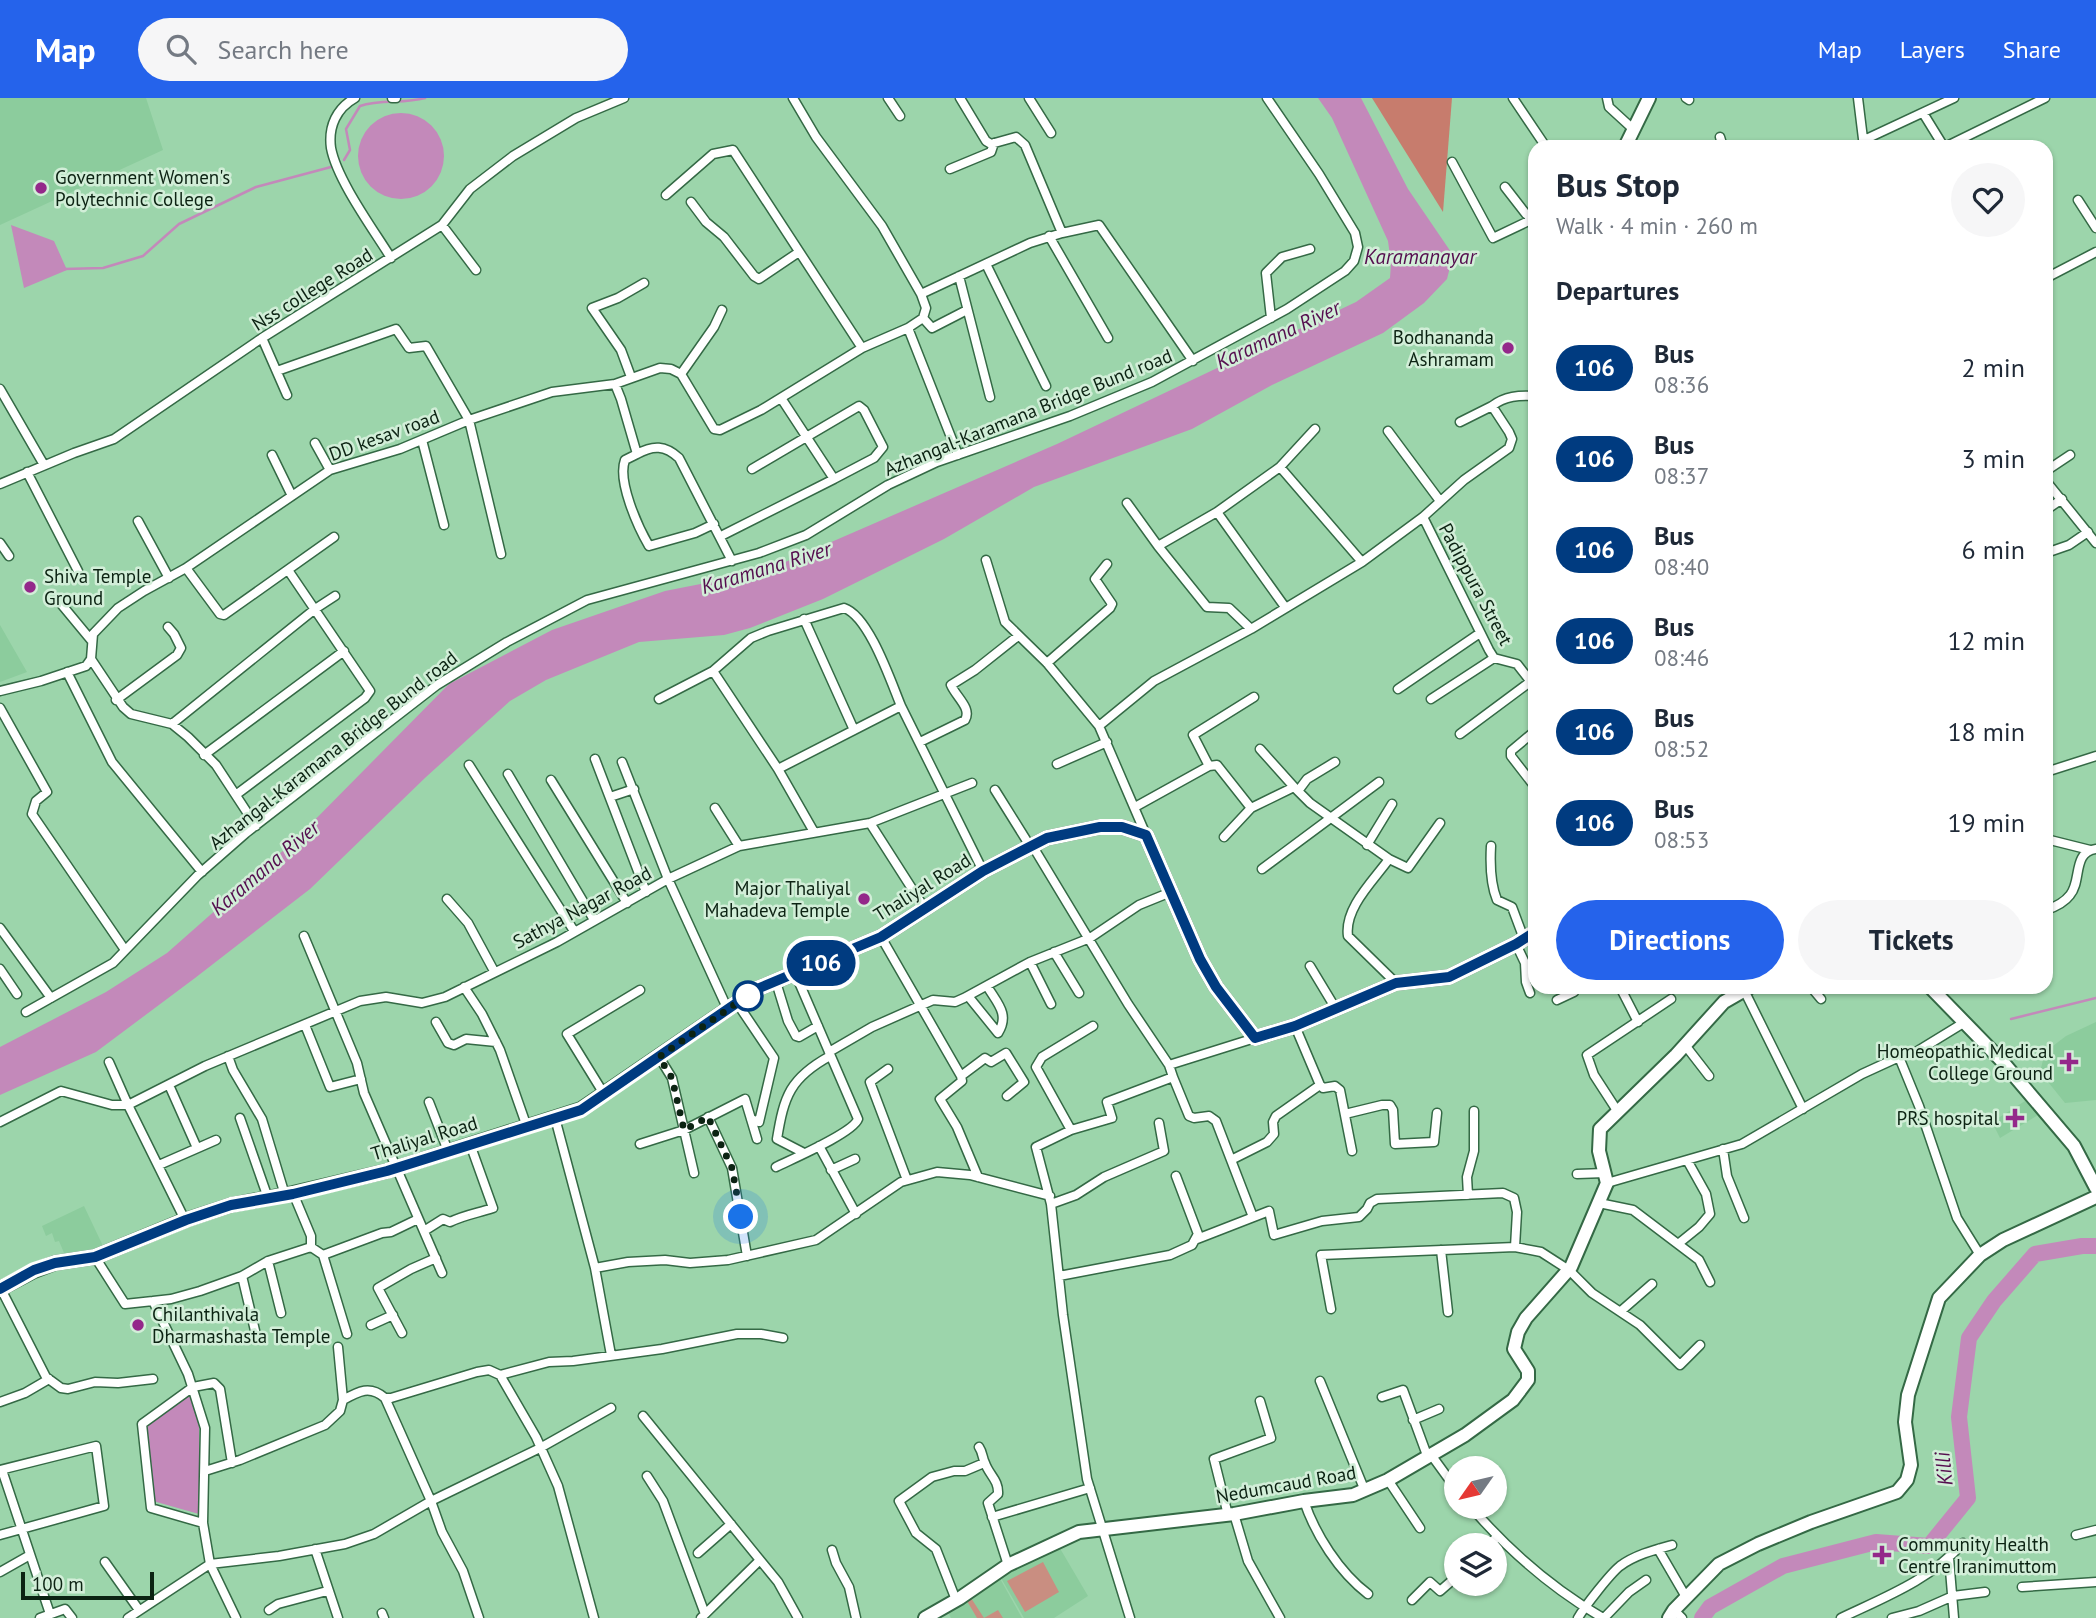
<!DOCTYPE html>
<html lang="en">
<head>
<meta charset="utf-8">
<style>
	:root { --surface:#fff; --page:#f6f6f7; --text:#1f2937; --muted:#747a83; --accent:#2563eb }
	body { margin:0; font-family:"PT Sans",sans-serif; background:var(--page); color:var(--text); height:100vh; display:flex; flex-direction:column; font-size:26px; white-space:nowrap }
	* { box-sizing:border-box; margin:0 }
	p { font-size:23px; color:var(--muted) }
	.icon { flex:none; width:38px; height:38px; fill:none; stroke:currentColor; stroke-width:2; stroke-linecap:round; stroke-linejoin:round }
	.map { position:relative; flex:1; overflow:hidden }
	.panel { position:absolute; left:1528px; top:42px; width:525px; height:854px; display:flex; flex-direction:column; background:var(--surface); border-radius:21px; box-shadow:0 2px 5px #0004 }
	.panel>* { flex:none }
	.badge { padding:0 14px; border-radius:23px; font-size:24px; line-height:46px }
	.needle { width:46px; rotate:236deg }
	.controls { position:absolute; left:1444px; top:1358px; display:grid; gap:14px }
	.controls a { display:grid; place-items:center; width:63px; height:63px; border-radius:50%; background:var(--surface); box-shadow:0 2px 5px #0004; font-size:35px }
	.scale { position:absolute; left:21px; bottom:18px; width:133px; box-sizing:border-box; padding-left:7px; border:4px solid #0c2313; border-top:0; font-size:19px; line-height:24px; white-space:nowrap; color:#0c2313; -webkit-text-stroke:5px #d2eed8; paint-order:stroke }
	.you { position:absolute; width:35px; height:35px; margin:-18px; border:5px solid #fff; border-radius:50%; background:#1a73e8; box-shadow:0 0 0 10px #1a73e833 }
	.map>.badge { position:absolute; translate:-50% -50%; box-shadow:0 0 0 4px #fff }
	h2 { padding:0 28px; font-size:26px; line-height:63px }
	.round { display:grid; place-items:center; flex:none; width:74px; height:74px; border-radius:37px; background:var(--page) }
	.summary { display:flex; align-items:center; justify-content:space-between; height:119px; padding:0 28px }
	h1 { font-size:33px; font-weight:800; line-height:52px }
	.primary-button { display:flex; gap:14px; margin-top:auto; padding:14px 28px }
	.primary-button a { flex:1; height:80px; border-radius:42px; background:var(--accent); color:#fff; font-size:28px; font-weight:800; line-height:80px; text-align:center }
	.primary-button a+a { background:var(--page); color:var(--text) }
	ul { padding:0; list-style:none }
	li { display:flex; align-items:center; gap:21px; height:91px; padding:0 28px }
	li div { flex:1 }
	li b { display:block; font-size:26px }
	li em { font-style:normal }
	li .badge { min-width:77px; font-weight:700; text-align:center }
	header { display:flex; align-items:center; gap:42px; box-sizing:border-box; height:98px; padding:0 35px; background:var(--accent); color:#fff }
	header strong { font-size:33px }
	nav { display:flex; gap:38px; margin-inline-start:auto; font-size:24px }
	.search { width:490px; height:63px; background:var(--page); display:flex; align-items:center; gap:18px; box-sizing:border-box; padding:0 24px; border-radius:38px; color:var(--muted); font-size:26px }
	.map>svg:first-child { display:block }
	.built { fill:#8ccc9d }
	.green { fill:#c98e81 }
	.forest { fill:#c77c6d }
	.water { fill:#c389ba }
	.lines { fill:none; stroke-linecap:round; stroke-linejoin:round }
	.stream { stroke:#c389ba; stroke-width:2.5 }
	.river { stroke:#c389ba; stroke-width:16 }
	.street-casing { stroke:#346945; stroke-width:11 }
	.secondary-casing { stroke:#346945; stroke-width:16 }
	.street { stroke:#fff; stroke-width:8 }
	.secondary { stroke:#fff; stroke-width:12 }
	.line-casing { stroke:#fff; stroke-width:16 }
	.line { stroke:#003b80; stroke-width:10 }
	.walk { stroke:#0c2313; stroke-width:7; stroke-dasharray:0 12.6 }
	.poi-dot { fill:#94288a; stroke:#d2eed8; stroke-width:2.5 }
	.stop-dot { fill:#fff; stroke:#003b80; stroke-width:3.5 }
	.labels { text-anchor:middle; stroke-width:5; stroke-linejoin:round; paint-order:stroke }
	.poi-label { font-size:19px; fill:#0c2313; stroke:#d2eed8; text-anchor:start }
	.street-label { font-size:19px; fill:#0c2313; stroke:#d2eed8 }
	.water-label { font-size:21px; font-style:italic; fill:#550e4f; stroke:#d2eed8 }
</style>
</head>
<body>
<header>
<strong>Map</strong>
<div class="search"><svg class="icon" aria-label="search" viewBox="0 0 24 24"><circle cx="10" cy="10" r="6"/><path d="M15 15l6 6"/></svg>Search here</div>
<nav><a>Map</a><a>Layers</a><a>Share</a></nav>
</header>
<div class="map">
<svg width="2096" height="1520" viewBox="0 0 2096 1520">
	<rect width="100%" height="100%" fill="#9cd5ab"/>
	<path class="built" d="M0,0H146L163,52L0,127Z
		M0,527L27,574L0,584Z
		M2096,924V1002L2065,1005L2040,974L2045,954L2066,938Z
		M2025,1003L2038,1017L2000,1040L1992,1024Z
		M84,1108L103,1148L67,1162L59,1143L55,1144L52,1135L46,1138L42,1128Z
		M1058,1447L1088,1498L1054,1520H1024L1001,1480Z
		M998,1477L1022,1520H951L948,1514Z"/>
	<path class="green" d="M1043,1464L1059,1494L1025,1514L1007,1483Z
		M971,1500L984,1520L998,1512L1003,1520H977L967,1503Z"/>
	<path class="forest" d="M1372,0H1452L1443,114Z"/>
	<path class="water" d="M1318,0H1361L1408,91L1453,157L1447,181L1424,205L1383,235L1272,287L1192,331L1034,389L944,441L823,501L750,530L724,537L639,544L546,582L510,603L426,679L310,791L195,880L96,954L0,997V949L106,894L167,855L293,744L449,586L552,532L665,493L726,481L783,465L1057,346L1356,204L1390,180L1391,165L1388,143L1332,20Z
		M358 58a43 43 0 1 1 86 0a43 43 0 1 1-86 0Z
		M11,127L54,143L67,172L24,190Z
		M190,1295L199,1329V1416L153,1403L146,1326Z"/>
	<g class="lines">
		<path class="stream" d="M344,62L350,52L346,31L360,8C381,1 403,6 425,0
			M64,171L103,170L143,158L179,126L256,89L331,69
			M2011,921L2096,900"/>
		<path class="river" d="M1702,1520L1710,1509L1783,1468L1876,1444L1929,1448L1968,1400L1959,1319L1969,1240L1994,1203L2035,1156L2082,1148H2096"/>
		<g class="street-casing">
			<path id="street" d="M355,0C337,10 328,28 331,50C337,82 373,131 391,160
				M392,0H396
				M793,0L816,39L882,128L921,196
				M888,0L900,18
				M1029,0L1051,35
				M1513,0L1546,49
				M1607,0L1609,9L1633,31
				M1686,0L1689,2
				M1858,0L1864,49
				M1923,15L1944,49
				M1720,39L1723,49
				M1864,42L1954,0
				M1945,49L2045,0
				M1452,64L1493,140L1535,120
				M950,71L991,54L994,45
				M1505,89L1526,116L1533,121
				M666,97L713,56L733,52L862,250
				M2078,102L2096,130
				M691,104L706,124L724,139L754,178L759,181L799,154
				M442,127L476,172
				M1062,135L1099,127L1193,263
				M1049,138L1108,240
				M986,166L1046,288
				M959,178L990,299
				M2046,180L2096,154
				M923,220L932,230L967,212
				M1271,220L1266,175L1282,159L1310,151
				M908,230L958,357
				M262,240L287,297
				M277,273L396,231L409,250L426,248L469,322L501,456
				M681,276L714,229L722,212
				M631,279L621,252L592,210L618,200L644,185
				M615,286L621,301L637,356C653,347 665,347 679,360L732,463
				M0,291L44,367
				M1460,324L1492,308
				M1388,333L1440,403
				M422,342L444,427
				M315,345L330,372
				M637,356L625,362C617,383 638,429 649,448L695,435L714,426
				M272,357L292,398
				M1280,369L1362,464
				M752,371L859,308L864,312L883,349L874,360L834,381L781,300
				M2046,373L2070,357
				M27,374L78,473
				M2046,383L2096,445
				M0,386L74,355L114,341L262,240L442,127L470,91L513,58L576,20L624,0
				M1127,405L1158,448
				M2046,412L2062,401
				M1217,414L1285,509
				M1423,419L1489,552L1494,560L1517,566L1535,589
				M138,423L169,480
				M721,438L834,381
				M0,445L9,458
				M2046,455L2069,447L2088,434
				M986,462L1005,524L1047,565L1099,628
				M186,470L220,516L224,517L334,439
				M57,501L91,542
				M804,521L854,632
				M1251,531L1229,510L1207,509L1158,448L1217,414L1280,369L1315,331
				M91,561L123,609L131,616L172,626L188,639L216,667L256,728
				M1047,565L1110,510L1112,506L1095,481L1107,466
				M713,573L778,671L814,734
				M67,574L112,664L202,774
				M1398,591L1480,535
				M0,593L41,583L86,568L91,561L93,536L118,510L144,493L186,470L330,372L400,351L469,322L552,294L615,286L660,270L671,271L681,276L714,331L720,332L761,312L862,250L908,230L923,220L926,210L921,196L1030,145L1062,135L1025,47L1016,39L991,46L986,43L960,0
				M659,601L713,573L751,540L768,533L844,510C869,518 891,584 901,608
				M1431,601L1494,560
				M116,602L177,557L181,550L174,536L168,529
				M0,610L47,694L36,703L32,716L125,852
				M172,626L315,511L335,498
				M1535,633L1511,653V658L1535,689
				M1460,636L1530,584
				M920,644L965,622C972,610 956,599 951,587L975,572L1018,538
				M1260,651L1294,689
				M204,657L344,553
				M595,661L646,794
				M622,664L668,781L739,748L870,725L972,685
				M1057,666L1107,644
				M469,667L574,833
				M1209,668L1193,637L1254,599
				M778,671L901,608L983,773
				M2046,674L2096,658
				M508,676L594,822
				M551,682L627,805
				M995,692L1030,748
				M1298,693L1307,681L1335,664
				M237,696L365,600L370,593L288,472
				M610,699L634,691
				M1135,709L1209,668L1217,667L1251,710L1294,689L1310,705L1389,761
				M715,710L739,748
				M870,725L925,811
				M1146,737L1099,628L1154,583L1251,531L1362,464L1423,419L1464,382L1509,350L1512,341L1509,334L1492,308C1505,298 1519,297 1535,298
				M1224,739L1251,710
				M2046,741L2090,752
				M1032,747L1128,906L1169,967L1173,979L1107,1004L1112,1020L1071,1032L1036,1049L1051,1106L1063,1217L1087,1381L1130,1520
				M1367,747L1392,706
				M1491,748C1490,766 1490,785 1497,802L1512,809L1524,841
				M1262,771L1379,684
				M447,801L468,825L494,873
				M2046,812C2055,809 2064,805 2070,797C2082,783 2072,754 2096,751
				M0,830L51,900
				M304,838L357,965L364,995L442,1175
				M881,839L961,978
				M1516,846L1525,865L1526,884L1530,895
				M1054,854L1079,895
				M1030,864L1051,906
				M1310,868L1336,911
				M0,871L17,896
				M776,884L788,923L796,938L799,939L818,928
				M1396,885L1348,838C1344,810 1374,782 1389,761L1408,770L1440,725
				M464,889L482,916L500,952L527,1029
				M1620,889L1638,924
				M1811,889L1821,901
				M1744,892L1803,1011
				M968,898L998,935C1010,916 997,905 987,888
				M1557,902L1574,894L1572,889
				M737,905L774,960L759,1024L751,1021
				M26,914L113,865L198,777L246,735L437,587L507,544L587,502L759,455L806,437L888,387L937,364L1070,318L1152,284L1287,211L1345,173L1354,163L1358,149L1355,135L1319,76L1267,0
				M436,924L448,945L454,947L466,941L496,944
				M305,927L330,989L361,981
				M1295,928L1320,987L1323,990L1335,988L1340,992L1352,1053
				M1685,947L1709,978
				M829,954L872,929L933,902L955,904L964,900L1030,864L1090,840L1139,807L1171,794
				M228,958L233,972L262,1021L285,1097
				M659,959L672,980L694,1075
				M1899,959L1919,1008L1957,1120L1980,1157
				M109,964L128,1007L205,968L360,903L386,899L422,905L445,899L557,844L668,781L728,912
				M1169,967L1255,940
				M888,971L870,984L907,1082
				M1173,979L1189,1018L1194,1020L1209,1018L1216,1023L1253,1119
				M169,987L197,1050
				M604,996L567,936L640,892
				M429,1004L448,1053
				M1618,1014L1594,977L1587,957L1671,901
				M1345,1016L1382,1007H1390L1393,1012L1395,1046L1434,1044L1437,1015
				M708,1019L732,1070L747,1158
				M240,1020L268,1100
				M555,1020L595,1170L611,1257
				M0,1024L61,993L112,1007H128L185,1122
				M1071,1032L1036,969L1042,959L1093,928
				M640,1046L684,1032L745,1001L757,1041
				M819,1048L856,1116
				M1723,1051L1727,1078L1744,1120
				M804,1055L777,1041C784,998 790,980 830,958
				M1231,1062L1267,1044L1274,1036L1273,1024L1276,1018L1320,987
				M159,1067L216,1042
				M776,1069C792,1061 853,1035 858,1021L795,875
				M831,1072L855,1061
				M1577,1076L1605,1075
				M978,1079L957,1029L940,1001L962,983L961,978L985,960L991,964L1006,955L1024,984L1007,998
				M1607,1085L1742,1046L1862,976L1899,959L1916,954L1965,924
				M1468,1097L1467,1079L1474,1053V1013
				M1599,1105L1633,1112L1699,1162L1710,1184
				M1051,1106L1076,1097L1104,1079L1164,1053L1159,1025
				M424,1133L443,1121L450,1124C464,1117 478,1115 493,1110L470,1046
				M1197,1141L1269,1113L1274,1137L1322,1123L1359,1119L1367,1111L1370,1105L1377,1101L1503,1095L1514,1100L1517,1114L1515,1149
				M1678,1146L1699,1129L1710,1116L1706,1096L1687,1062
				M311,1149L323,1157L347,1236
				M1441,1152L1448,1214
				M323,1157L382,1135L391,1134L418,1121
				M95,1159L125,1206L153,1203L188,1276L205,1330L203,1425L210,1466L236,1520
				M268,1163L281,1215
				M595,1170L628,1164L665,1162L690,1165L728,1162L816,1142L901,1084L937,1074L970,1077L1050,1098
				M242,1178L257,1241
				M1059,1178L1170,1157L1192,1147L1198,1136L1176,1078
				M1,1191L46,1279L61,1290L68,1291L95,1284L118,1285L153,1281
				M153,1203L171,1201L200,1193L242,1178L268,1163L311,1149V1138L293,1095
				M1331,1211L1321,1157L1515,1149L1541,1154L1569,1172L1592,1195L1640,1227L1680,1267L1700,1247
				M1621,1213L1652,1186
				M371,1227L393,1217
				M402,1235L378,1190L411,1171L436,1160
				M338,1249L343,1302
				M500,1277L549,1264L573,1263L662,1251L737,1236H761L783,1240
				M1320,1283L1365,1393
				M1382,1299L1403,1292L1428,1360
				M385,1300L431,1403L442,1434L463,1473L479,1520
				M0,1304L25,1295L49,1281
				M643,1318L760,1462L701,1520
				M1413,1322L1439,1311
				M979,1349C983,1355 982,1359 985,1365C989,1377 999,1382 998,1396L988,1405L1008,1467
				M1432,1358L1456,1391
				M0,1372L96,1348L104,1408L0,1437
				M2,1372L50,1516
				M205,1373L240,1362L325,1327L340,1313L343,1302C359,1293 370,1287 385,1300H391L477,1274L489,1272L500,1277L536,1339L558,1388L594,1520
				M647,1378L663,1403L705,1516
				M1388,1382L1420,1430
				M1304,1403C1315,1436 1339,1474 1368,1496
				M1471,1409C1509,1453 1553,1491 1603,1520
				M1234,1416L1248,1463L1280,1520
				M1228,1417L1214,1361L1271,1340L1260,1303
				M992,1419L1090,1390
				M203,1425L151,1410L142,1326L193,1289L214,1285L220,1291L232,1365
				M2076,1437L2096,1432
				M1488,1447L1497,1439
				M315,1451L338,1520
				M1658,1451L1686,1499
				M832,1452L836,1465L849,1489L856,1520
				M698,1455L731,1426
				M1949,1460L1954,1520
				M760,1462L778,1484L798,1520
				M105,1464L139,1512
				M0,1474L30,1457
				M2022,1489L2096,1484
				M956,1502L936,1451L916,1435L899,1403L932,1379L954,1373H965L984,1365
				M1412,1502L1430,1484L1440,1493L1456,1479
				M269,1512L278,1506L327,1493
				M1674,1512L1682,1520
				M382,1515L384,1520
				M40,1520L65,1511L72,1520
				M128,1520L210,1466L279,1458L345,1446L374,1436L431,1403L540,1350L611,1310
				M1578,1520C1585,1508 1610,1476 1620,1468C1635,1457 1654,1452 1672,1447
				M1604,1520L1629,1494L1646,1482
				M1841,1520C1885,1499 1930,1482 1963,1445
				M1892,1520L1919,1513L1953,1498L1985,1494"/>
		</g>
		<g class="secondary-casing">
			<path id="secondary" d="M1625,49L1649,0
				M1930,889L2001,962L2074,1048L2096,1090
				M0,1191L34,1173L55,1165L95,1159L185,1122L231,1107L293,1095L387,1073L581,1011L757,891L881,839L983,773L1047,740L1100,729H1122L1146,737L1200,861L1216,889L1255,940L1295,928L1396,885L1449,879L1516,846L1535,834
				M925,1520L960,1500L1008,1467L1079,1434L1234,1416L1304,1403L1353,1397L1388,1382L1465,1337L1513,1302L1528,1282V1273L1514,1251L1518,1234L1526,1220L1571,1169L1607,1085L1599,1053L1600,1031L1676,957L1724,904L1750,889
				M1669,1520L1674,1512L1719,1466L1758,1446L1811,1424L1897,1394L1907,1382L1911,1367L1905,1324L1908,1297L1939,1200L1980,1157L2003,1142L2096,1099"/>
		</g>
		<use href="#street" class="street"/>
		<use href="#secondary" class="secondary"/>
	</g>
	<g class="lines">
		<g class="line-casing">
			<path id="line" d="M0,1191L34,1172L55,1165L95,1159L186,1122L231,1107L293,1096L387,1073L581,1012L757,891L881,839L983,773L1047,740L1100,729H1122L1146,737L1200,861L1216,889L1255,940L1295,928L1396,885L1449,879L1516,846L1535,834"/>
		</g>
		<use href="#line" class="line"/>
		<path class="walk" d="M741,1119L732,1070L708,1019L684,1032L672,980L659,959L757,891L748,898"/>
	</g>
	<g class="poi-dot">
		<circle cx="41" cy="90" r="7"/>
		<circle cx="1508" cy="250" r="7"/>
		<circle cx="30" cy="489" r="7"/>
		<circle cx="864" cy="801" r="7"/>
		<path d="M2065.5 953.5h7v7h7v7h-7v7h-7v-7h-7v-7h7z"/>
		<path d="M2011.5 1009.5h7v7h7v7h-7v7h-7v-7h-7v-7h7z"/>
		<circle cx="138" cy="1227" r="7"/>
		<path d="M1878.5 1446.5h7v7h7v7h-7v7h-7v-7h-7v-7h7z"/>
	</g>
	<circle class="stop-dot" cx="748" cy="898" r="14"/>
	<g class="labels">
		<g class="poi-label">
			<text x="55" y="86">Government Women's<tspan x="55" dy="22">Polytechnic College</tspan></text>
			<text x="1494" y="246" text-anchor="end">Bodhananda<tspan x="1494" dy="22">Ashramam</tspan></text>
			<text x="44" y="485">Shiva Temple<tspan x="44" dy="22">Ground</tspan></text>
			<text x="850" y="797" text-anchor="end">Major Thaliyal<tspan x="850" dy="22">Mahadeva Temple</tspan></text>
			<text x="2053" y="960" text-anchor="end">Homeopathic Medical<tspan x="2053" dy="22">College Ground</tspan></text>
			<text x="1999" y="1027" text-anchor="end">PRS hospital</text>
			<text x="152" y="1223">Chilanthivala<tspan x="152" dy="22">Dharmashasta Temple</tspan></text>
			<text x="1898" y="1453">Community Health<tspan x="1898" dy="22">Centre Iranimuttom</tspan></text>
		</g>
		<g class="street-label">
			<text transform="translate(312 191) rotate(-32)" y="7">Nss college Road</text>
			<text transform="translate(1028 314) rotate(-22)" y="7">Azhangal-Karamana Bridge Bund road</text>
			<text transform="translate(384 337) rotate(-20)" y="7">DD kesav road</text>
			<text transform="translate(1476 486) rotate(62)" y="7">Padippura Street</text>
			<text transform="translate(333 652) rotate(-38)" y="7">Azhangal-Karamana Bridge Bund road</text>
			<text transform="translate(922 789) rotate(-32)" y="7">Thaliyal Road</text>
			<text transform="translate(582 809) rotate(-28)" y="7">Sathya Nagar Road</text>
			<text transform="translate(424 1040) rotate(-17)" y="7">Thaliyal Road</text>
			<text transform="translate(1286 1386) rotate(-10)" y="7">Nedumcaud Road</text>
		</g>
		<g class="water-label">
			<text x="1420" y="166">Karamanayar</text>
			<text transform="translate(1278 237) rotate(-25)" y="7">Karamana River</text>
			<text transform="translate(766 470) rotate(-17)" y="7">Karamana River</text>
			<text transform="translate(265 770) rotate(-40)" y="7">Karamana River</text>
			<text transform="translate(1944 1371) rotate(-96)" y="7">Killi</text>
		</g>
	</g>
</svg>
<div class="controls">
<a><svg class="needle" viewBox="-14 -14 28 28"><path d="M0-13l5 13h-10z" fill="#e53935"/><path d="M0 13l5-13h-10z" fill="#747a83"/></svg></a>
<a><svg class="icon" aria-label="layers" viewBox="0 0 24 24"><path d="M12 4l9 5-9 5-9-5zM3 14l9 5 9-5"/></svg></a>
</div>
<div class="scale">100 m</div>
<div class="you" style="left:741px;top:1119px"></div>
<b class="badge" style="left:821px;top:865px;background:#003b80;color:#fff">106</b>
<section class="panel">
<div class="summary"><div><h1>Bus Stop</h1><p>Walk · 4 min · 260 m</p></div><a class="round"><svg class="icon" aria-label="heart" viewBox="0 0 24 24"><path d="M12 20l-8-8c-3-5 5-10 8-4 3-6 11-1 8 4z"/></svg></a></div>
<h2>Departures</h2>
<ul>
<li><span class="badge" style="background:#003b80;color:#fff">106</span><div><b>Bus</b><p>08:36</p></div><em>2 min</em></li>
<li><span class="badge" style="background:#003b80;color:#fff">106</span><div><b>Bus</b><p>08:37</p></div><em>3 min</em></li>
<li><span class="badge" style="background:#003b80;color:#fff">106</span><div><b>Bus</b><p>08:40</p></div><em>6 min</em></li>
<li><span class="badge" style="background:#003b80;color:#fff">106</span><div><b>Bus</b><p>08:46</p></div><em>12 min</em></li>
<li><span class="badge" style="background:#003b80;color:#fff">106</span><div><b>Bus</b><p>08:52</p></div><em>18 min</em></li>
<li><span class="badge" style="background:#003b80;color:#fff">106</span><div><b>Bus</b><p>08:53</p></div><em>19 min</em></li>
</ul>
<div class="primary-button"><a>Directions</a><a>Tickets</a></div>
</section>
</div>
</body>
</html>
